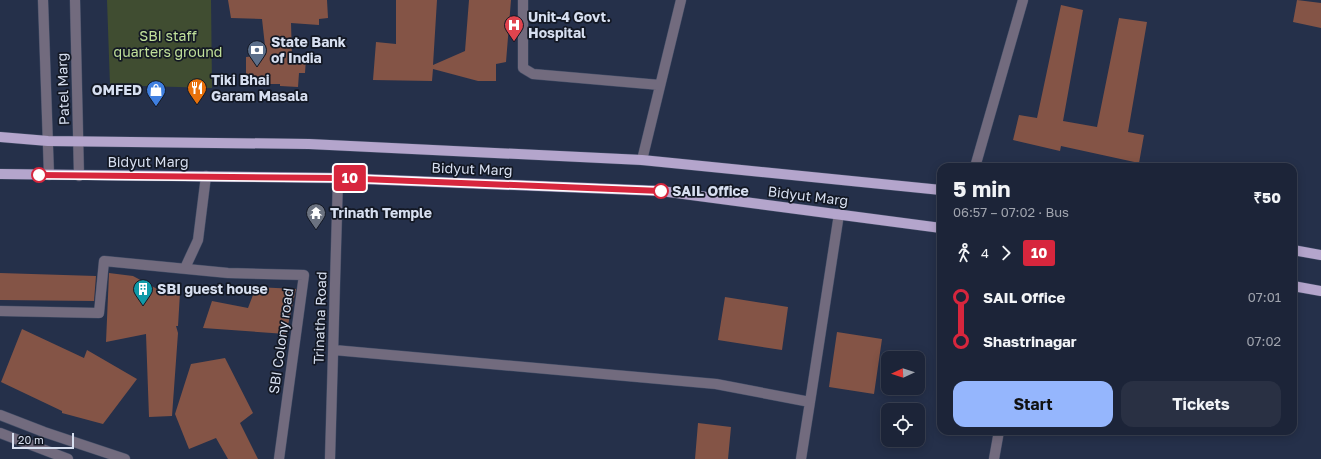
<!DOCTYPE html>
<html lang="en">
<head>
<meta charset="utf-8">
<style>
	:root { --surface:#1c2438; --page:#293043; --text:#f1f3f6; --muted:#a0a4ae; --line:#3a4153; --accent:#95b6fd }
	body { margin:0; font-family:"Golos Text",sans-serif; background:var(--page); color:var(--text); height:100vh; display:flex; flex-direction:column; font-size:15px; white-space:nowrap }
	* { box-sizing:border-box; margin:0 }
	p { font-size:13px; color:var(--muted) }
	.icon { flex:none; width:22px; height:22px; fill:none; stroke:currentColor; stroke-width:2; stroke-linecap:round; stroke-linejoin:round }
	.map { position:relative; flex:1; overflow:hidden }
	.panel { position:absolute; left:937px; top:163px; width:360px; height:272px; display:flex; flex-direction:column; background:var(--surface); border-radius:12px; box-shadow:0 2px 10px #0003,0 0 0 1px var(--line) }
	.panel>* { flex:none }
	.badge { padding:0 8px; border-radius:3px; font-size:14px; line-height:26px }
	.needle { width:26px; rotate:267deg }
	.tools { position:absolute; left:881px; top:351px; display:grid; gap:8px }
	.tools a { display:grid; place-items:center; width:44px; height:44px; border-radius:8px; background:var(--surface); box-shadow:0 2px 10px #0003,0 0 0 1px var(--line); font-size:20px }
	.scale { position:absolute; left:12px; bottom:10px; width:62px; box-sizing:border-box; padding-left:4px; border:2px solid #d7dff0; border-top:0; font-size:11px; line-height:14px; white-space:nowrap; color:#d7dff0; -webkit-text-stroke:3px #131824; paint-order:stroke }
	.map>.badge { position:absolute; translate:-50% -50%; box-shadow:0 0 0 2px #fff }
	.legs { display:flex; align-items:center; gap:6px; height:44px; padding:0 16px; font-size:13px }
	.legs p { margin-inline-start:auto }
	.head { display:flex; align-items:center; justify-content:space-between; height:68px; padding:0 16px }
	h1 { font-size:22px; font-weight:700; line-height:30px }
	.button { display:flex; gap:8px; margin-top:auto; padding:8px 16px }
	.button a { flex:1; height:46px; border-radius:12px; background:var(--accent); color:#111; font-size:16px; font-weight:700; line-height:46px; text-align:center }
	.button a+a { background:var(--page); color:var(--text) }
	ul { padding:0 16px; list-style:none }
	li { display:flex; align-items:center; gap:14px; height:44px; font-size:15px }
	li i { display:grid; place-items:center; width:6px; height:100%; margin:0 5px; background:currentColor }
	li i::after { content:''; width:10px; height:10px; margin:-5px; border:3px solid; border-radius:50%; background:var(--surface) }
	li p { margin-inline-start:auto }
	li:first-child i { background:linear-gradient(#0000 50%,currentColor 0) }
	li:last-child i { background:linear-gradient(currentColor 50%,#0000 0) }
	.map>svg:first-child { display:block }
	.green { fill:#404d31 }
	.building { fill:#845446 }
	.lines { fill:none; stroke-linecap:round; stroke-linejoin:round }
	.minor-casing { stroke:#414c65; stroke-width:11 }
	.major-casing { stroke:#414c65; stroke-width:11 }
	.minor { stroke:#726b7e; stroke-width:10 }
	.major { stroke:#b4a5cc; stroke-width:10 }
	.line-1-casing { stroke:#fff; stroke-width:9 }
	.line-1 { stroke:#d7263d; stroke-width:6 }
	.stop-1-dot { fill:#fff; stroke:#d7263d; stroke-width:2 }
	.labels { text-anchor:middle; stroke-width:3.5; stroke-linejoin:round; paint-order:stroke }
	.poi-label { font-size:14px; font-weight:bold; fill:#d7dff0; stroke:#131824; text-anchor:start }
	.park-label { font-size:14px; fill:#c0e09a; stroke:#131824 }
	.street-label { font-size:14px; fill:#d7dff0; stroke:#131824 }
	.stop-label { font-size:14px; font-weight:bold; fill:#d7dff0; stroke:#131824; text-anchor:start }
</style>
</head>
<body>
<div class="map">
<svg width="1321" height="459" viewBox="0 0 1321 459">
	<rect width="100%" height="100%" fill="#25304a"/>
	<path class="green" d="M107,0H211L212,88L110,85Z"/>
	<path class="building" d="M228,0H327L328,18L319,19V25L291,23L292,57L306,58L305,73H299L298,87L280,86V84H255V77L246,76V57L266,55L262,19L231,18Z
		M396,0H437L433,65L465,51L469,0H511L506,62L496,64V81H478L433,69L432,81L373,80L376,42L396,44Z
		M1297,0L1321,3V28L1293,22Z
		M1061,5L1083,10L1063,121L1097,127L1119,18L1147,22L1128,132L1144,135L1139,163L1061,146L1060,151L1013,140L1019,115L1037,118Z
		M0,273L96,276L94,301L0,300Z
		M109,273L133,276L159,290L180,293L178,326H176L178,333L172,416L149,417L146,334L106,342Z
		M256,287L296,289L286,334L203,328L212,301L248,308Z
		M725,297L788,307L782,350L718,340Z
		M22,329L84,358L87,350L137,379L103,424L62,413V411L1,382Z
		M837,332L882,339L874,394L829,387Z
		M225,358L253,413L240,423L258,459H228L216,438L189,449L175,414L191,364Z
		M698,423L731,427L728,459H695Z"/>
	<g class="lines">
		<g class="minor-casing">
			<path id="minor" d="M43,0L49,175
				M75,0L79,176
				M523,0V68L533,74L660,85
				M642,160L681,0
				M975,167L1023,0
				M185,268L198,240L206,176
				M0,311L99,313L104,261L228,273L304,275L279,459
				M334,350L716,384L810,402L839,214
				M0,415L44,432L125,459
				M0,433L68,459
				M330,459L338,178
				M801,459L810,402
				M994,459L999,431"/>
		</g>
		<g class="major-casing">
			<path id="major" d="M0,137L48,141L309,144L642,160L941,190
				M0,174L338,178L661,191L941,228
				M1293,250L1321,255
				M1293,286L1321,291"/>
		</g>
		<use href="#minor" class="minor"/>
		<use href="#major" class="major"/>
	</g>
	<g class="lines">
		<g class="line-1-casing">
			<path id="line-1" d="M39,175L338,178L661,191"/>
		</g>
		<use href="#line-1" class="line-1"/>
	</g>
	<defs>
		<g id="hospital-pin" transform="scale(1)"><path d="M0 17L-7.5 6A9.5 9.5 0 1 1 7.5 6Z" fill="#e0444e" stroke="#131824"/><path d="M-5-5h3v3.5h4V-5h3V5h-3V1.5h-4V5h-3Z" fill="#fff"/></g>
		<g id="bank-pin" transform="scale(1)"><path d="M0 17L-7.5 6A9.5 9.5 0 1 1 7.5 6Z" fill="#5c6f8a" stroke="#131824"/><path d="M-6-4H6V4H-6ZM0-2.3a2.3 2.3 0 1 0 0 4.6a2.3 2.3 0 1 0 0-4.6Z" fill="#fff"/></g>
		<g id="restaurant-pin" transform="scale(1)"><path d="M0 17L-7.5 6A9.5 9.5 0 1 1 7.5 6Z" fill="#e8710a" stroke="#131824"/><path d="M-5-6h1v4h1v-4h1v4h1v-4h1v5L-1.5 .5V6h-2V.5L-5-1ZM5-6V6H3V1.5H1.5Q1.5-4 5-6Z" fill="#fff"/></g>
		<g id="shop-pin" transform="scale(1)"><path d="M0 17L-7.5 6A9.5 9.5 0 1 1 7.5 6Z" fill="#3f7fe0" stroke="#131824"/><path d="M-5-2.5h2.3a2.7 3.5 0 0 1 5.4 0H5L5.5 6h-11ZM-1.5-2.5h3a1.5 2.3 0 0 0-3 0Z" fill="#fff"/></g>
		<g id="temple-pin" transform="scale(1)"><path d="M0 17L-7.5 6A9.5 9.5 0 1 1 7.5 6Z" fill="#6b7280" stroke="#131824"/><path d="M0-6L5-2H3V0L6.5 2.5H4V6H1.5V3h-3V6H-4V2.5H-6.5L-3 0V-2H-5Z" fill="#fff"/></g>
		<g id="building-pin" transform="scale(1)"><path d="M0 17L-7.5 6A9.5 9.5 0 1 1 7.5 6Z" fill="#0f9aa8" stroke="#131824"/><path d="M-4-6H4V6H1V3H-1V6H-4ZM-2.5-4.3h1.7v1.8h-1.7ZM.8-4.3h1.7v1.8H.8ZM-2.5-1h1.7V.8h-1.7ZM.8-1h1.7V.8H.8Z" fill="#fff"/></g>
	</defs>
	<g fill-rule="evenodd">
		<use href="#hospital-pin" x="514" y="25"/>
		<use href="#bank-pin" x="257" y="50"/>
		<use href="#restaurant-pin" x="197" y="88"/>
		<use href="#shop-pin" x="156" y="90"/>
		<use href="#temple-pin" x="316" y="213"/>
		<use href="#building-pin" x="143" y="289"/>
	</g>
	<g class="stop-1-dot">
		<circle cx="39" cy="175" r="7"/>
		<circle cx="661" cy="191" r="7"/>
	</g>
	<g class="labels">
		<g class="poi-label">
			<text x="528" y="22">Unit-4 Govt.<tspan x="528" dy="16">Hospital</tspan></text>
			<text x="271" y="47">State Bank<tspan x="271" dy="16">of India</tspan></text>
			<text x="211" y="85">Tiki Bhai<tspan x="211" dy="16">Garam Masala</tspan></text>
			<text x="142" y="95" text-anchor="end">OMFED</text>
			<text x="330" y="218">Trinath Temple</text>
			<text x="157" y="294">SBI guest house</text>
		</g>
		<g class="park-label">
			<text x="168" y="41">SBI staff<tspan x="168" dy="16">quarters ground</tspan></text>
		</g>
		<g class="street-label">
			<text transform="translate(63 89) rotate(-92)" y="5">Patel Marg</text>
			<text x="148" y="167">Bidyut Marg</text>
			<text transform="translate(472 169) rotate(2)" y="5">Bidyut Marg</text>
			<text transform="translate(808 196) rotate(7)" y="5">Bidyut Marg</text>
			<text transform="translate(320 318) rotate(-88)" y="5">Trinatha Road</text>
			<text transform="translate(281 341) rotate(-82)" y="5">SBI Colony road</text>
		</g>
		<g class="stop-label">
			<text x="672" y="196">SAIL Office</text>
		</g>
	</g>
</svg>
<div class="tools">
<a><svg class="needle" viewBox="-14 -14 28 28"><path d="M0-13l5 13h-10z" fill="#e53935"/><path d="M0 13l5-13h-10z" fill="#a0a4ae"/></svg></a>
<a><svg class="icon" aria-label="locate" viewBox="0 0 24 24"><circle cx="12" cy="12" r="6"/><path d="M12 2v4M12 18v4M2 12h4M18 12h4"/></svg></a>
</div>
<div class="scale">20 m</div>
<b class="badge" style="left:350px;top:178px;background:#d7263d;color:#fff">10</b>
<section class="panel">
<div class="head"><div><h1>5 min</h1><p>06:57 – 07:02 · Bus</p></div><b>₹50</b></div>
<div class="legs"><svg class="icon" aria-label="walk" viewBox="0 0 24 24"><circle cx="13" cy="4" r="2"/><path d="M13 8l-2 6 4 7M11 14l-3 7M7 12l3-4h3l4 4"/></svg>4<svg class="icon" aria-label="forward" viewBox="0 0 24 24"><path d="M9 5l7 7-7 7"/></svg><b class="badge" style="background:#d7263d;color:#fff">10</b></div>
<ul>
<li><i style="color:#d7263d"></i><b>SAIL Office</b><p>07:01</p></li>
<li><i style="color:#d7263d"></i><b>Shastrinagar</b><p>07:02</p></li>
</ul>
<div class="button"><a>Start</a><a>Tickets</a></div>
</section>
</div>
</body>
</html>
